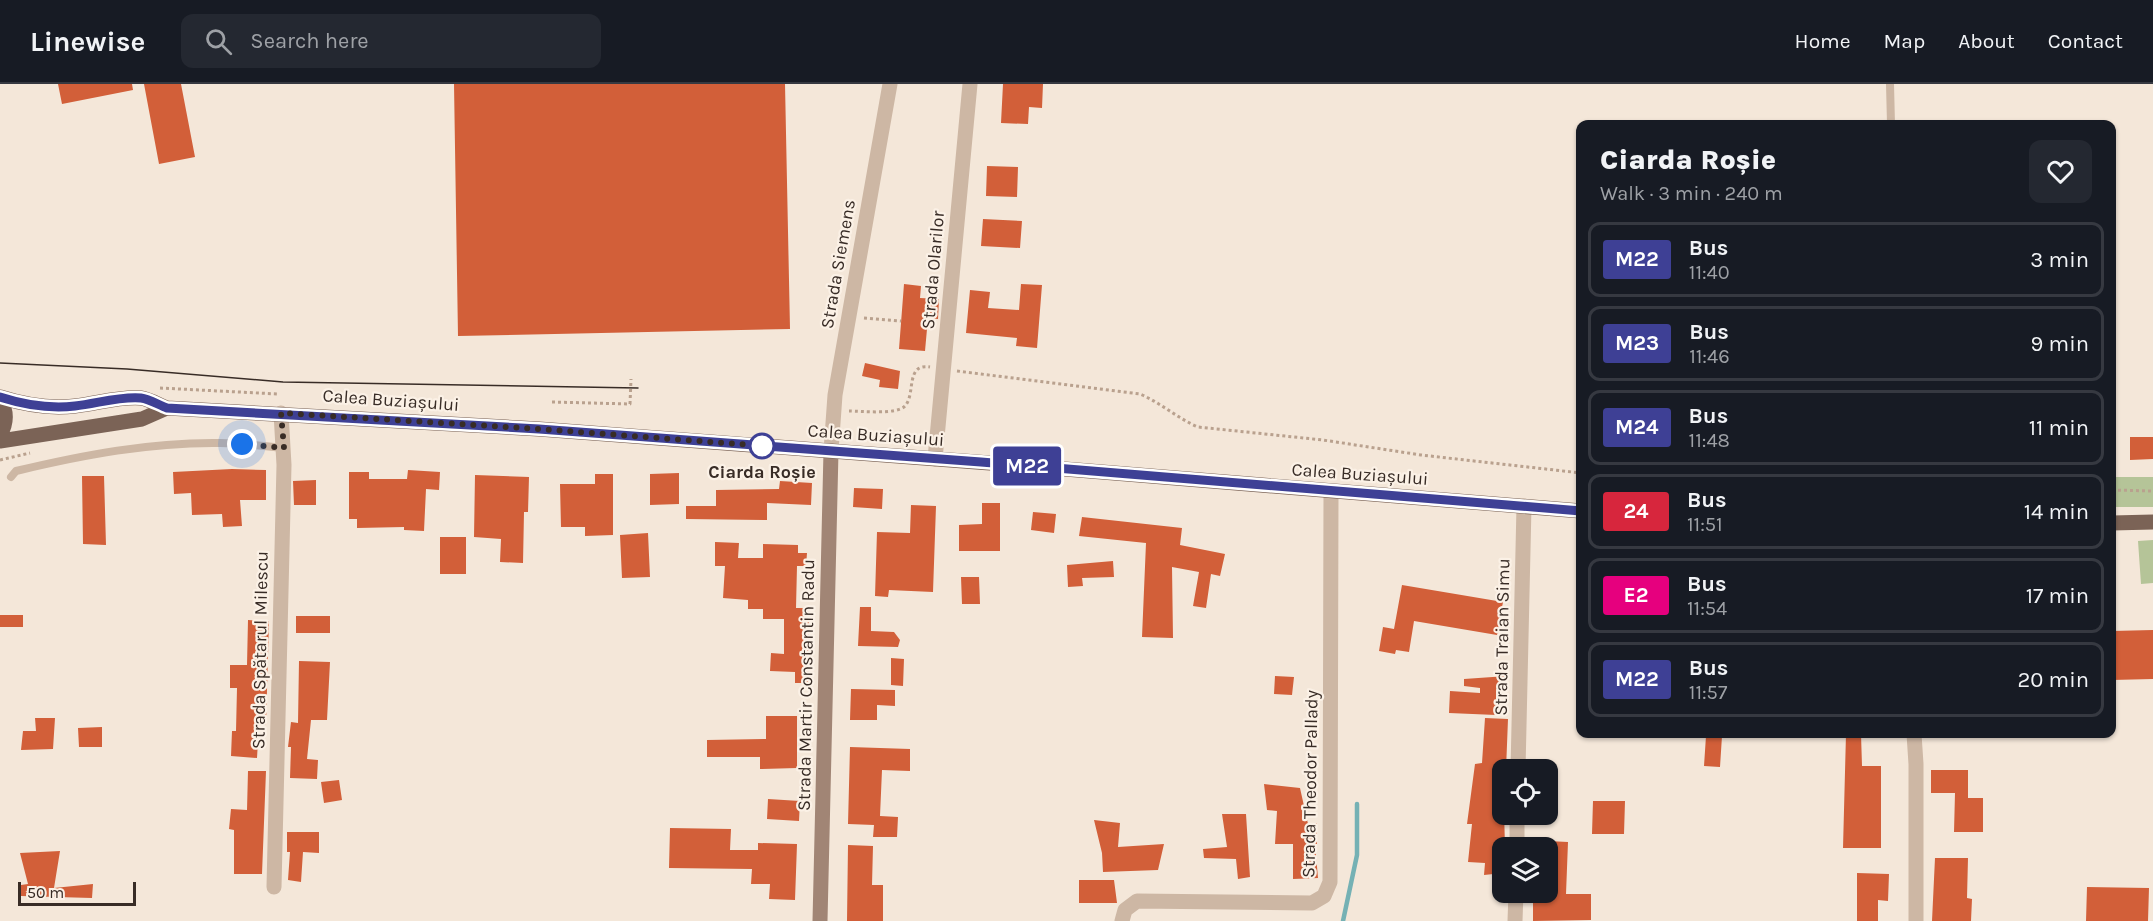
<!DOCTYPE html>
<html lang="en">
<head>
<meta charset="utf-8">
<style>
	:root { --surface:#171b24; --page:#242831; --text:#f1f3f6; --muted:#9ea1a6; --line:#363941 }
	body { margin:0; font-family:Karla,sans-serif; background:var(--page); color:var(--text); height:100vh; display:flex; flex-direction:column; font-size:22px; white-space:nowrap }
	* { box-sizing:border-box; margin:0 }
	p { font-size:20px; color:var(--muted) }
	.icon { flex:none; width:33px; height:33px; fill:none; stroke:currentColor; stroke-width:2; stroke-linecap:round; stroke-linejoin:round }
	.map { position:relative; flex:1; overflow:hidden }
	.sheet { position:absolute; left:1576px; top:36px; width:540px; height:618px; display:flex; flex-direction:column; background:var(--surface); border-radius:12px; box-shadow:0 2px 4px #0004 }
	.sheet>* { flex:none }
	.badge { padding:0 12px; border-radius:4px; font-size:21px; line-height:39px }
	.fabs { position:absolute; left:1492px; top:675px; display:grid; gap:12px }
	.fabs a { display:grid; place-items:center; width:66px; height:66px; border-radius:12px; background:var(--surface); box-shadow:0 2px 4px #0004; font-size:30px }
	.scale { position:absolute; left:18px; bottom:15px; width:118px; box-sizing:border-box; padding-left:6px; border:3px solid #382c26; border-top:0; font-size:16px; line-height:21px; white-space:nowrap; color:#382c26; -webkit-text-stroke:4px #fbf1e6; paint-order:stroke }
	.you { position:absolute; width:30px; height:30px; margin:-15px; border:4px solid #fff; border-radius:50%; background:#1a73e8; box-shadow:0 0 0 9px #1a73e833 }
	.map>.badge { position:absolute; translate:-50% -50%; box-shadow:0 0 0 3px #fff }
	.round { display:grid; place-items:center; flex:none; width:63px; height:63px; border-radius:12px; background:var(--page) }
	.head { display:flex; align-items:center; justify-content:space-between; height:102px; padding:0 24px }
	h1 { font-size:28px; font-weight:800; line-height:45px }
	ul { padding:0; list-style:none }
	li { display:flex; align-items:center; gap:18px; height:75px; margin:0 12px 9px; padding:0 12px; border:3px solid var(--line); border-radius:12px }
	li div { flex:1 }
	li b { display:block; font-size:22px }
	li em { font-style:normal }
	li .badge { min-width:66px; font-weight:700; text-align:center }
	header { display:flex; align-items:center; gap:36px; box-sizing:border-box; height:84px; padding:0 30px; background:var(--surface); border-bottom:2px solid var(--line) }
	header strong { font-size:28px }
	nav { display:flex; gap:33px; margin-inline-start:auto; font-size:21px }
	.search { width:420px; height:54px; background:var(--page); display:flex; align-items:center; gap:15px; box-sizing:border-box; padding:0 21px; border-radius:12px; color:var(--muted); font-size:22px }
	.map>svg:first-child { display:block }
	.green { fill:#b5c498 }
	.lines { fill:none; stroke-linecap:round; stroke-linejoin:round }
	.stream { stroke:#75b1b4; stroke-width:4.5 }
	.building { fill:#d25f39 }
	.path { stroke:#b9a18e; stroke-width:3; stroke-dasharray:3 3; stroke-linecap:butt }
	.lane { stroke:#cdb7a4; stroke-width:8 }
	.street { stroke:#cdb7a4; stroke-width:15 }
	.secondary { stroke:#a18575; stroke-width:15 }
	.primary { stroke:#7b6356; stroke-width:15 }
	.tram { stroke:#382c26; stroke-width:1.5 }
	.line-casing { stroke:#fff; stroke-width:14 }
	.line { stroke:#3e4095; stroke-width:9 }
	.walk { stroke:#382c26; stroke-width:6; stroke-dasharray:0 10.8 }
	.stop-dot { fill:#fff; stroke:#3e4095; stroke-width:3 }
	.labels { text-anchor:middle; stroke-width:4.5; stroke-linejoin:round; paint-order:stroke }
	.street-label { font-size:18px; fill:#382c26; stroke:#fbf1e6 }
	.stop-label { font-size:18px; font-weight:bold; fill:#382c26; stroke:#fbf1e6 }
</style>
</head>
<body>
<header>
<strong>Linewise</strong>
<div class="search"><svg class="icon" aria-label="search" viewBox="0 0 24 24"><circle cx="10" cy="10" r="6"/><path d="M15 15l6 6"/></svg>Search here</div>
<nav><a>Home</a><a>Map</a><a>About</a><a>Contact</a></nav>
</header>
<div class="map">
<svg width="2153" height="837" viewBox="0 0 2153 837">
	<rect width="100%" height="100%" fill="#f4e7d9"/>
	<path class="green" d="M2112,393H2153V423H2112Z
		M2153,456V499L2141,500L2138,457Z"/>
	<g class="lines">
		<path class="stream" d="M1343,837L1357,771V720"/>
	</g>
	<path class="building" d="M58,0H132L133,6L62,20Z
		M144,0H181L195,73L159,80Z
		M454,0H785L790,245L458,252Z
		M1003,0H1043L1042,24L1029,23L1028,40L1001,39Z
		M987,82L1018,83L1017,113L986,112Z
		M983,135L1022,137L1020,164L981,162Z
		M904,200L921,202L920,214L939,215L938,235L928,234L925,267L899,265Z
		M1021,200L1042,201L1037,264L1016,262L1017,254L966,249L970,206L990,208L988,224L1019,226Z
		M865,279L900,287L898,305L879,303L880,296L862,292Z
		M2130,353H2153V375L2130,376Z
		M232,385L266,386V416H240L242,442L223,443L222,430L192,431L191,409L174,410L173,388Z
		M408,386L440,388L439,406L426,405L424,447L404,446V443L357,444V435H349V388H369V395H407Z
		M679,389V420L650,421V390Z
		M595,390H613V451L585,452V443H561L560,400H595Z
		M475,391L529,393L528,428H524L523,479L500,478L501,455L474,453Z
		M82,392H104L106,461L83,460Z
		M316,396V421H294L293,397Z
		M780,397L812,399L811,421L767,419V436L686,435V422H716V406L779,405Z
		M854,404L883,405L882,425L853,423Z
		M982,419H1000V467H959V441L982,440Z
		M911,421L936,422L933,508L889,506L888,513L875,512L877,448L910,449Z
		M1033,428L1056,430L1054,449L1031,446Z
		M1082,433L1182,444L1180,461L1225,470L1220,492L1211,490L1206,524L1193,522L1199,488L1172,483L1173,554L1142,553L1146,459L1079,452Z
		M648,449L650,493L622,494L620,451Z
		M440,453H466V490H440Z
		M715,458L739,459L738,474H763V460L798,461V469H807L806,482H797L796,524H809L808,599H795V588L770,587L771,569L784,570V535H763V525H748V516L723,514L725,482H715Z
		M1113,477L1114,493L1082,494L1083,502L1068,503L1067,481Z
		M961,493H979L980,520H962Z
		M1402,501L1503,518L1497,551L1414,537L1409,568L1396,566L1395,570L1379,567L1383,543L1394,545Z
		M860,523H871V547L894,548L900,556L898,563L858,562Z
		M0,531H23V543H0Z
		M296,532H330V549H296Z
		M248,536L269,537L266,641L259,640L257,674L231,672L232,647H236L237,604H230V581H247Z
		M2153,546V595L2112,596V547Z
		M891,574L904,575L903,602L891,601Z
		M299,577L330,578L327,636H311L307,675L318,676L317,695L290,694L291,663H288L291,638L298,639Z
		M1275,592L1294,593L1292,611L1274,610Z
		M1507,592V606L1496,605V631L1449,629L1450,607L1480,609V604L1464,602V595Z
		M851,605L895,606V622L877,621V636H850Z
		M766,632H797V684L760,685V673H707V656L766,655Z
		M35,634H55L53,665L21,666L23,647H36Z
		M1485,634L1508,635L1506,686H1503L1505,764H1503V789L1484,791L1485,779L1468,778L1472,740H1467L1475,680L1482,679Z
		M102,643V663H79L78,644Z
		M1846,650H1861L1862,682H1881V764H1843Z
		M1706,652H1722L1720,683L1704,682Z
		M850,663L910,665V687L882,686L880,732L898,733L897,753H873L874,741L848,740Z
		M1931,686H1968V714H1983V748H1954L1955,709H1931Z
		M248,687H266L262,790H234V746L229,745L231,725L247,726Z
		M339,696L342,716L324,719L321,698Z
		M1264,700L1300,704L1308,740L1317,739V760H1315L1318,794L1293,795V760H1275L1277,727L1267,726Z
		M768,715L800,717L799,737L767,735Z
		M1593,717H1625L1624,750H1592Z
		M1222,730H1246L1250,793L1238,795L1236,775L1204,774L1203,765L1227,763Z
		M1094,736L1120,739L1118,763L1164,760L1158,786L1103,788L1102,769Z
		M670,744L731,745L730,766H758V759L797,760L795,816L769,815L770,800H751L752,785L669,784Z
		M287,748H319V769L303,768L301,798L288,796L290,768H287Z
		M1548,757L1568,758L1566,810H1591V836L1533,837V808H1548Z
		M848,761L873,762L872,801H883V837H847Z
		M60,767L54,804L93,800L92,814L21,812V801L28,800L20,769Z
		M1935,774H1968L1967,814L1972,815L1971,837H1932Z
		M1857,789L1889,790L1888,817L1878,816V837H1857Z
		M1079,796H1114L1117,819H1079Z
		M2087,803L2149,804L2148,837H2086Z"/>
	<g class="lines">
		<path class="path" d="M864,234L901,237
			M957,287L1140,310C1161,319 1177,334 1198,343L1323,356L1421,371L1581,389
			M160,304L278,310
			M552,318L630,320L631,295
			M849,327C861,327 897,331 905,322C916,310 905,279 930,283
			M0,376L30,369
			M2112,406L2153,407"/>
		<path class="lane" d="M1890,0L1891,40
			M11,393L16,387C83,371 151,358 220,359C241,359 263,362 284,364"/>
		<path class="street" d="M831,367L835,311L890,0
			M935,375L970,0
			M1914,650L1916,680V837
			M1518,686L1524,422
			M1517,764V730
			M274,803L284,381L281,329
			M1122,837L1125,826L1137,817L1312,819L1324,812L1330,798L1331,408
			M1515,837L1516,808"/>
		<path class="secondary" d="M820,837L831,367"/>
		<path class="primary" d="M0,313C25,321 49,325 75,322C96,320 119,312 141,314C149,315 159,321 167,324L539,345L1003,380L1581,427
			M0,315C7,327 7,339 0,351
			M0,357L142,335L167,324
			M2112,439L2153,438"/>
		<path class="tram" d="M0,279L127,285L283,298L638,304"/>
	</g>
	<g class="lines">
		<g class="line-casing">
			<path id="line" d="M0,313C25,321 49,325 75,322C96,320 119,312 141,314C149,315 159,321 167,324L539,345L981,378L1581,427"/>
		</g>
		<use href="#line" class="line"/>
		<path class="walk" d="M242,360L284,364L281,329L539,345L765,362H762"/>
	</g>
	<circle class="stop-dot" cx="762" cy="362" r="12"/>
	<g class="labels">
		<g class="street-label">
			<text transform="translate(838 180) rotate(-80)" y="6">Strada Siemens</text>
			<text transform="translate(933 186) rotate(-85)" y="6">Strada Olarilor</text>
			<text transform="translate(391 316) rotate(4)" y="6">Calea Buziașului</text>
			<text transform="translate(876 351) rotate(4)" y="6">Calea Buziașului</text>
			<text transform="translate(1360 390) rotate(4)" y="6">Calea Buziașului</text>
			<text transform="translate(1502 553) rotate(-89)" y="6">Strada Traian Simu</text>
			<text transform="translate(260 566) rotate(-89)" y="6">Strada Spătarul Milescu</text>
			<text transform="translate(806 601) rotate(-89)" y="6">Strada Martir Constantin Radu</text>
			<text transform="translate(1310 700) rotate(-89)" y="6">Strada Theodor Pallady</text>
		</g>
		<g class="stop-label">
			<text x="762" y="394">Ciarda Roșie</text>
		</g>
	</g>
</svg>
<div class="fabs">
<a><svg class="icon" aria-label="locate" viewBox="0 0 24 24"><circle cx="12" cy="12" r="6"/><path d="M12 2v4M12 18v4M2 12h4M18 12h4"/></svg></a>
<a><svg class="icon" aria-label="layers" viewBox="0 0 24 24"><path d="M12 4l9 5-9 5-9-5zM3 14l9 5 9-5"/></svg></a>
</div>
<div class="scale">50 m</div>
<div class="you" style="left:242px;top:360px"></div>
<b class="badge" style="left:1027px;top:382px;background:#3e4095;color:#fff">M22</b>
<section class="sheet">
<div class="head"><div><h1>Ciarda Roșie</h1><p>Walk · 3 min · 240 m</p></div><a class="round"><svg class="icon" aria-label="heart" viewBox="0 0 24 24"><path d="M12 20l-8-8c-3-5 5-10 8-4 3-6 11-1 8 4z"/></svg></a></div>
<ul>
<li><span class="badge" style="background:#3e4095;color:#fff">M22</span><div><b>Bus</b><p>11:40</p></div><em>3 min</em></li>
<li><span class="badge" style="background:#3e4095;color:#fff">M23</span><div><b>Bus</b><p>11:46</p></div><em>9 min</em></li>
<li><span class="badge" style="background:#3e4095;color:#fff">M24</span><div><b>Bus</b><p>11:48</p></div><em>11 min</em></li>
<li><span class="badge" style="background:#d7263d;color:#fff">24</span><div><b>Bus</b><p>11:51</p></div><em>14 min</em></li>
<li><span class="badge" style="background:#e6007e;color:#fff">E2</span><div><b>Bus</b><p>11:54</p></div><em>17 min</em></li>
<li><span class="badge" style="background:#3e4095;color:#fff">M22</span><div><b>Bus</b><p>11:57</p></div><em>20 min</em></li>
</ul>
</section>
</div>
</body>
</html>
